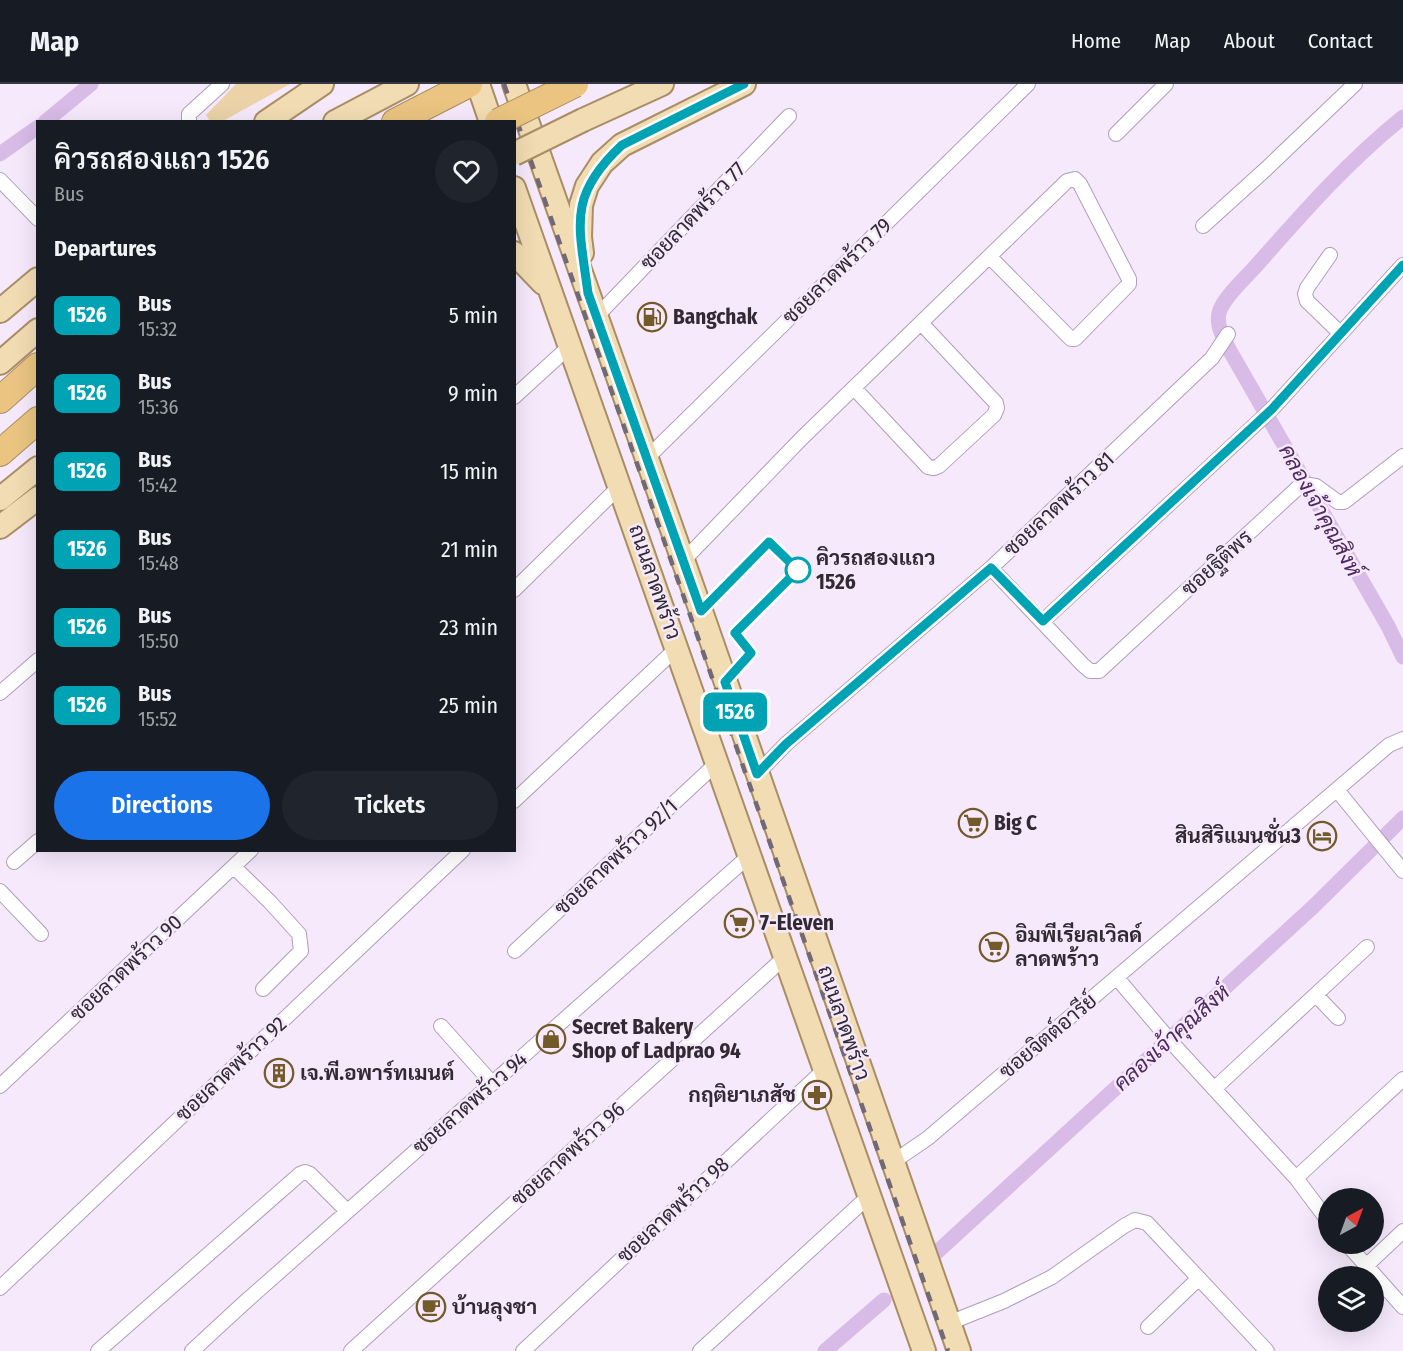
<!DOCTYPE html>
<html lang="en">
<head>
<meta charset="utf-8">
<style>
	:root { --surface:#171b24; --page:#20242c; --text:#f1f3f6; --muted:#9ea1a6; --line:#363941; --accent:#1a73e8 }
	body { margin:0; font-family:"Fira Sans Condensed",Sarabun,sans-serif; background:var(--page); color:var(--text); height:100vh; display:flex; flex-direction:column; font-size:22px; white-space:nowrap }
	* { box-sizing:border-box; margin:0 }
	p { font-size:20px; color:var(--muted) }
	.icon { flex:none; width:33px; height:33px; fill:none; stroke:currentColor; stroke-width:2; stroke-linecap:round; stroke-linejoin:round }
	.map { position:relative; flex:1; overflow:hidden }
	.panel { position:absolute; left:36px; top:36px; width:480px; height:732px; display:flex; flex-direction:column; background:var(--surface); border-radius:0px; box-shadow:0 6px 24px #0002 }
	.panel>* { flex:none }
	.badge { padding:0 12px; border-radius:9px; font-size:21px; line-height:39px }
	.needle { width:39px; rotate:41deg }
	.tools { position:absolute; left:1318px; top:1104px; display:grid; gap:12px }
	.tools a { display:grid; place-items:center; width:66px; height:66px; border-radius:50%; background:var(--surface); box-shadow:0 6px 24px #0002; font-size:30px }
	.map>.badge { position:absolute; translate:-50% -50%; box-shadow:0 0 0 3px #fff }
	h2 { padding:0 18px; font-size:22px; line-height:54px }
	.round { display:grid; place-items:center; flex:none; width:63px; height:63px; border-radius:32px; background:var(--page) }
	.head { display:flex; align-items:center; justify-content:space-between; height:102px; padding:0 18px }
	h1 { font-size:28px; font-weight:600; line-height:45px }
	.cta { display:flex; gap:12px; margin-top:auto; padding:12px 18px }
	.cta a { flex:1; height:69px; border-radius:36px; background:var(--accent); color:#fff; font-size:24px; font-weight:600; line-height:69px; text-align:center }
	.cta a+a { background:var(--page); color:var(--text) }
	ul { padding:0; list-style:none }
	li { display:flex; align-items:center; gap:18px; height:78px; padding:0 18px }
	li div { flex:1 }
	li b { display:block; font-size:22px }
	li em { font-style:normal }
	li .badge { min-width:66px; font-weight:700; text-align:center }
	header { display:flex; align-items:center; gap:36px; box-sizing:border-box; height:84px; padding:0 30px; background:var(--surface); border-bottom:2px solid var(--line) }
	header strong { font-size:28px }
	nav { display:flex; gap:33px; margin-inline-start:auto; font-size:21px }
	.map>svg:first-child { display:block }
	.green { fill:#ebd2a7 }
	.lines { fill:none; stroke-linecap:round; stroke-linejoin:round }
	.canal { stroke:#d8bbe6; stroke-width:15 }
	.street-casing { stroke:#b09dba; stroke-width:16 }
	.primary-casing { stroke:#a98e65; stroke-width:26 }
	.highway-casing { stroke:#a98e65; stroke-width:28 }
	.street { stroke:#fff; stroke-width:14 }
	.primary { stroke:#f2dcb3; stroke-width:22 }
	.highway { stroke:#eac480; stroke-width:26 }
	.rail { stroke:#726976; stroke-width:4.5; stroke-dasharray:10 10; stroke-linecap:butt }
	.primary-bridge-casing { stroke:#a98e65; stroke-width:26; stroke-linecap:butt }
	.highway-bridge-casing { stroke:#a98e65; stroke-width:28; stroke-linecap:butt }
	.primary-bridge { stroke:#f2dcb3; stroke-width:22 }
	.highway-bridge { stroke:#eac480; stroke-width:26 }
	.line-casing { stroke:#fff; stroke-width:14 }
	.line { stroke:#00a3b4; stroke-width:9 }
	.stop-dot { fill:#fff; stroke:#00a3b4; stroke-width:3 }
	.labels { text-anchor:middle; stroke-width:5; stroke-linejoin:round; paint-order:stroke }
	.street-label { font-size:21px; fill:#312934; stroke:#f5e9fb }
	.poi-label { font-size:21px; font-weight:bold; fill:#312934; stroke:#f5e9fb; text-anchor:start }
	.stop-label { font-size:21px; font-weight:bold; fill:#312934; stroke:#f5e9fb; text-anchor:start }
	.water-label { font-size:22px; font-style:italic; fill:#4f2a60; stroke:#f5e9fb }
</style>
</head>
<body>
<header>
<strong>Map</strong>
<nav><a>Home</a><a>Map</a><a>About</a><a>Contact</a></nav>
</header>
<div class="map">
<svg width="1403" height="1267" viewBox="0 0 1403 1267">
	<rect width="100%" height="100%" fill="#f5e9fb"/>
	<path class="green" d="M236,0H290L223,37H210L206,31Z"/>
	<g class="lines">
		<path class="canal" d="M1403,33C1348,77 1302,130 1255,183C1245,194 1222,215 1219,229C1216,243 1224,255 1230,267L1388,542L1403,573
			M45,38L91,0
			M0,70L38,43
			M936,1169L1314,822L1403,734
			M825,1267L884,1216"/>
		<g class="street-casing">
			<path id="street" d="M189,38V30L222,0
				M1116,50L1166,0
				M0,96L38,135
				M1203,142L1266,85L1355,0
				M1330,171L1307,204L1305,210L1307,217L1340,249
				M597,232L789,32
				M854,304L928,383L934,384L939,382L994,331L997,324L996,319L922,240
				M514,313L571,261
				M647,374L1028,0
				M683,477L802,354L1067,97L1075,95L1080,100L1129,195V200L1075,255H1071L990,173
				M991,484L1083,581L1090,587H1099L1302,400L1316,402L1338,418H1344L1403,372
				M514,506L621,401
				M1043,537L1272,325L1403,181
				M0,609L38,576
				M757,690L786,660L991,484L1212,274L1228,250
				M1337,706L1403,787
				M514,717L678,563
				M14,778L38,757
				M234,783L270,818L299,850L301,867L263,905
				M0,807L41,850
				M515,867L717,679
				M1117,894L1173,960L1296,1094L1329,1138
				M1316,911L1338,934
				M441,942L492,999
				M0,1002L251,766
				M1214,1005L1367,863
				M893,1078L928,1054L1389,661L1403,655
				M1296,1094L1403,995
				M1347,1160L1403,1223
				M1367,1181L1403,1147
				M0,1204L463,766
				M949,1239L1004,1217L1052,1193L1124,1142L1135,1136L1147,1139L1267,1267
				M1148,1243L1199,1194
				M98,1267L300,1090L305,1088L310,1090L347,1127
				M192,1267L244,1219L749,772
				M351,1267L785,873
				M523,1267L824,986
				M700,1267L869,1112"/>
		</g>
		<g class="primary-casing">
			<path id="primary" d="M478,0L491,38
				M514,0L701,527L959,1267
				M583,36L662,0
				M266,38L322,0
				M335,38L407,0
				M514,104C652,491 788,879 924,1267
				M514,169L543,199
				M582,169L580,153L581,121L587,102L602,79L622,61L744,0
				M0,227L38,195
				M0,279L38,246
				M0,415L38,384
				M0,443L38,414"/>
		</g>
		<g class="highway-casing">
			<path id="highway" d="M395,38L469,0
				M0,316L38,282
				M0,369L38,336"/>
		</g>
		<use href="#street" class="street"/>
		<use href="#primary" class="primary"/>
		<use href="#highway" class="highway"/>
		<path class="rail" d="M504,0L948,1267"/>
		<g class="primary-bridge-casing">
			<path id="primary-bridge" d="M514,70L583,36"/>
		</g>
		<g class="highway-bridge-casing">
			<path id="highway-bridge" d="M498,38L575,0"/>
		</g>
		<use href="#primary-bridge" class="primary-bridge"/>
		<use href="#highway-bridge" class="highway-bridge"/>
	</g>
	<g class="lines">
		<g class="line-casing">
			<path id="line" d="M744,0L622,61C567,112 579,141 588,209L701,527L769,458L798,486L735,549L751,569L725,598L757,690L786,660L991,484L1043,537L1272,325L1403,181"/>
		</g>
		<use href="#line" class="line"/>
	</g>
	<defs>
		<g id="fuel-ring" transform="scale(1.5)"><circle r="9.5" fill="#f5e9fb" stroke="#735a2b" stroke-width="1.5"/><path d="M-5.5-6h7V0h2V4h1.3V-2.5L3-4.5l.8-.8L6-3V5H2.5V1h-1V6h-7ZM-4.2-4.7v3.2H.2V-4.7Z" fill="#735a2b"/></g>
		<g id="supermarket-ring" transform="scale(1.5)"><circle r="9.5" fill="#f5e9fb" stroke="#735a2b" stroke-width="1.5"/><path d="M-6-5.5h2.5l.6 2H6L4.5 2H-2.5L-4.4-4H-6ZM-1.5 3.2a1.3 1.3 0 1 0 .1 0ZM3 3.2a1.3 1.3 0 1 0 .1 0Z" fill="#735a2b"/></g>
		<g id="hotel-ring" transform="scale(1.5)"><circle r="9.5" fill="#f5e9fb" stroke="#735a2b" stroke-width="1.5"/><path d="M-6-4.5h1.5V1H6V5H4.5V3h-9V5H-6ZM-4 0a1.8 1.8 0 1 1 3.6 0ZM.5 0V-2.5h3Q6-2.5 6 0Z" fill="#735a2b"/></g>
		<g id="shop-ring" transform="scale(1.5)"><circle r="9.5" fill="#f5e9fb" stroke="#735a2b" stroke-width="1.5"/><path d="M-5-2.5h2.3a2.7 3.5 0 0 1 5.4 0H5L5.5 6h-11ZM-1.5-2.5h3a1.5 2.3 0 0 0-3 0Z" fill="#735a2b"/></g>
		<g id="building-ring" transform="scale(1.5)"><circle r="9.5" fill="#f5e9fb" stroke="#735a2b" stroke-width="1.5"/><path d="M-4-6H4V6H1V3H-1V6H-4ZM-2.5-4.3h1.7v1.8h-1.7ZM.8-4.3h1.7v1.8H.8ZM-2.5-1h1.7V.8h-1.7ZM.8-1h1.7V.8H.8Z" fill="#735a2b"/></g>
		<g id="pharmacy-ring" transform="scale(1.5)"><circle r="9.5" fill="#f5e9fb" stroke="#735a2b" stroke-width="1.5"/><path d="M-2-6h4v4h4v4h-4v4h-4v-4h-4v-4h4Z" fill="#735a2b"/></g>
		<g id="cafe-ring" transform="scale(1.5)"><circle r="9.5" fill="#f5e9fb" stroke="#735a2b" stroke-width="1.5"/><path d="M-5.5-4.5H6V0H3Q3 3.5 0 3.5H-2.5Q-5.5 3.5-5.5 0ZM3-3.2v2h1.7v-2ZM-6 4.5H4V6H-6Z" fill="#735a2b"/></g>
	</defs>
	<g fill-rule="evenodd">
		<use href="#fuel-ring" x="652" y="233"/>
		<use href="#supermarket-ring" x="973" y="739"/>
		<use href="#hotel-ring" x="1322" y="752"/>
		<use href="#supermarket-ring" x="739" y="839"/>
		<use href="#supermarket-ring" x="994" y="863"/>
		<use href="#shop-ring" x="551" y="955"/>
		<use href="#building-ring" x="279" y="989"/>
		<use href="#pharmacy-ring" x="817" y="1011"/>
		<use href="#cafe-ring" x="431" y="1223"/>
	</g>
	<circle class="stop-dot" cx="798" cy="486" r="12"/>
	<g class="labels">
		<g class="street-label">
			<text transform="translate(693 132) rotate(-46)" y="7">ซอยลาดพร้าว 77</text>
			<text transform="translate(837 187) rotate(-44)" y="7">ซอยลาดพร้าว 79</text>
			<text transform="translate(1059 420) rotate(-43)" y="7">ซอยลาดพร้าว 81</text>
			<text transform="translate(1217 479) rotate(-42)" y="7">ซอยฐิติพร</text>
			<text transform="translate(655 498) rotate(71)" y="7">ถนนลาดพร้าว</text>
			<text transform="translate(616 773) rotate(-43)" y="7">ซอยลาดพร้าว 92/1</text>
			<text transform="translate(126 884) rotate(-43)" y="7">ซอยลาดพร้าว 90</text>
			<text transform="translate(844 939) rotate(71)" y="7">ถนนลาดพร้าว</text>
			<text transform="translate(1048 952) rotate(-40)" y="7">ซอยจิตต์อารีย์</text>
			<text transform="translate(231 985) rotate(-43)" y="7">ซอยลาดพร้าว 92</text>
			<text transform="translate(470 1019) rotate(-41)" y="7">ซอยลาดพร้าว 94</text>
			<text transform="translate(568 1070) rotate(-42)" y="7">ซอยลาดพร้าว 96</text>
			<text transform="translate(673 1126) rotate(-43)" y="7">ซอยลาดพร้าว 98</text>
		</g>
		<g class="poi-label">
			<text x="673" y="240">Bangchak</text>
			<text x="994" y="746">Big C</text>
			<text x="1301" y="759" text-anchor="end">สินสิริแมนชั่น3</text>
			<text x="760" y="846">7-Eleven</text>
			<text x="1015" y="858">อิมพีเรียลเวิลด์<tspan x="1015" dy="24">ลาดพร้าว</tspan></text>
			<text x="572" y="950">Secret Bakery<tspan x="572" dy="24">Shop of Ladprao 94</tspan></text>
			<text x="300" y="996">เจ.พี.อพาร์ทเมนต์</text>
			<text x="796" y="1018" text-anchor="end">กฤติยาเภสัช</text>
			<text x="452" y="1230">บ้านลุงชา</text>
		</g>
		<g class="stop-label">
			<text x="816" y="481">คิวรถสองแถว<tspan x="816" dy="24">1526</tspan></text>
		</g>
		<g class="water-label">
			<text transform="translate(1321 426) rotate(61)" y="8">คลองเจ้าคุณสิงห์</text>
			<text transform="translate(1171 953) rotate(-42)" y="8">คลองเจ้าคุณสิงห์</text>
		</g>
	</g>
</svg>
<div class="tools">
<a><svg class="needle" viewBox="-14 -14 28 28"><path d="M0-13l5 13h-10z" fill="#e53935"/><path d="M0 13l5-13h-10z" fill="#9ea1a6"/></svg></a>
<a><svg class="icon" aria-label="layers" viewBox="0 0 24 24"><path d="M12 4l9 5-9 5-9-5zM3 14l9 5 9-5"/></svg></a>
</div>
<b class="badge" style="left:735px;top:628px;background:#00a3b4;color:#fff">1526</b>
<section class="panel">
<div class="head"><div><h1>คิวรถสองแถว 1526</h1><p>Bus</p></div><a class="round"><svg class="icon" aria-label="heart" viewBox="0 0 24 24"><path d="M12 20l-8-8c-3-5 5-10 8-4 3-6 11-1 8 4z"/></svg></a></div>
<h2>Departures</h2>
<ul>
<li><span class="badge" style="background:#00a3b4;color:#fff">1526</span><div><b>Bus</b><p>15:32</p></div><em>5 min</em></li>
<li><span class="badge" style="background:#00a3b4;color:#fff">1526</span><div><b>Bus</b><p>15:36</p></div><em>9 min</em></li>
<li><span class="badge" style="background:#00a3b4;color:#fff">1526</span><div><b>Bus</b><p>15:42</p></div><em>15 min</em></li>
<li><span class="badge" style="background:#00a3b4;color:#fff">1526</span><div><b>Bus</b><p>15:48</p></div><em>21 min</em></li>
<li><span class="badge" style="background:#00a3b4;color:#fff">1526</span><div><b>Bus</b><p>15:50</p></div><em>23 min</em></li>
<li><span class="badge" style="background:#00a3b4;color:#fff">1526</span><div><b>Bus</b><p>15:52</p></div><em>25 min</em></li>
</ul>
<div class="cta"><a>Directions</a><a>Tickets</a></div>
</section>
</div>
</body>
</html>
